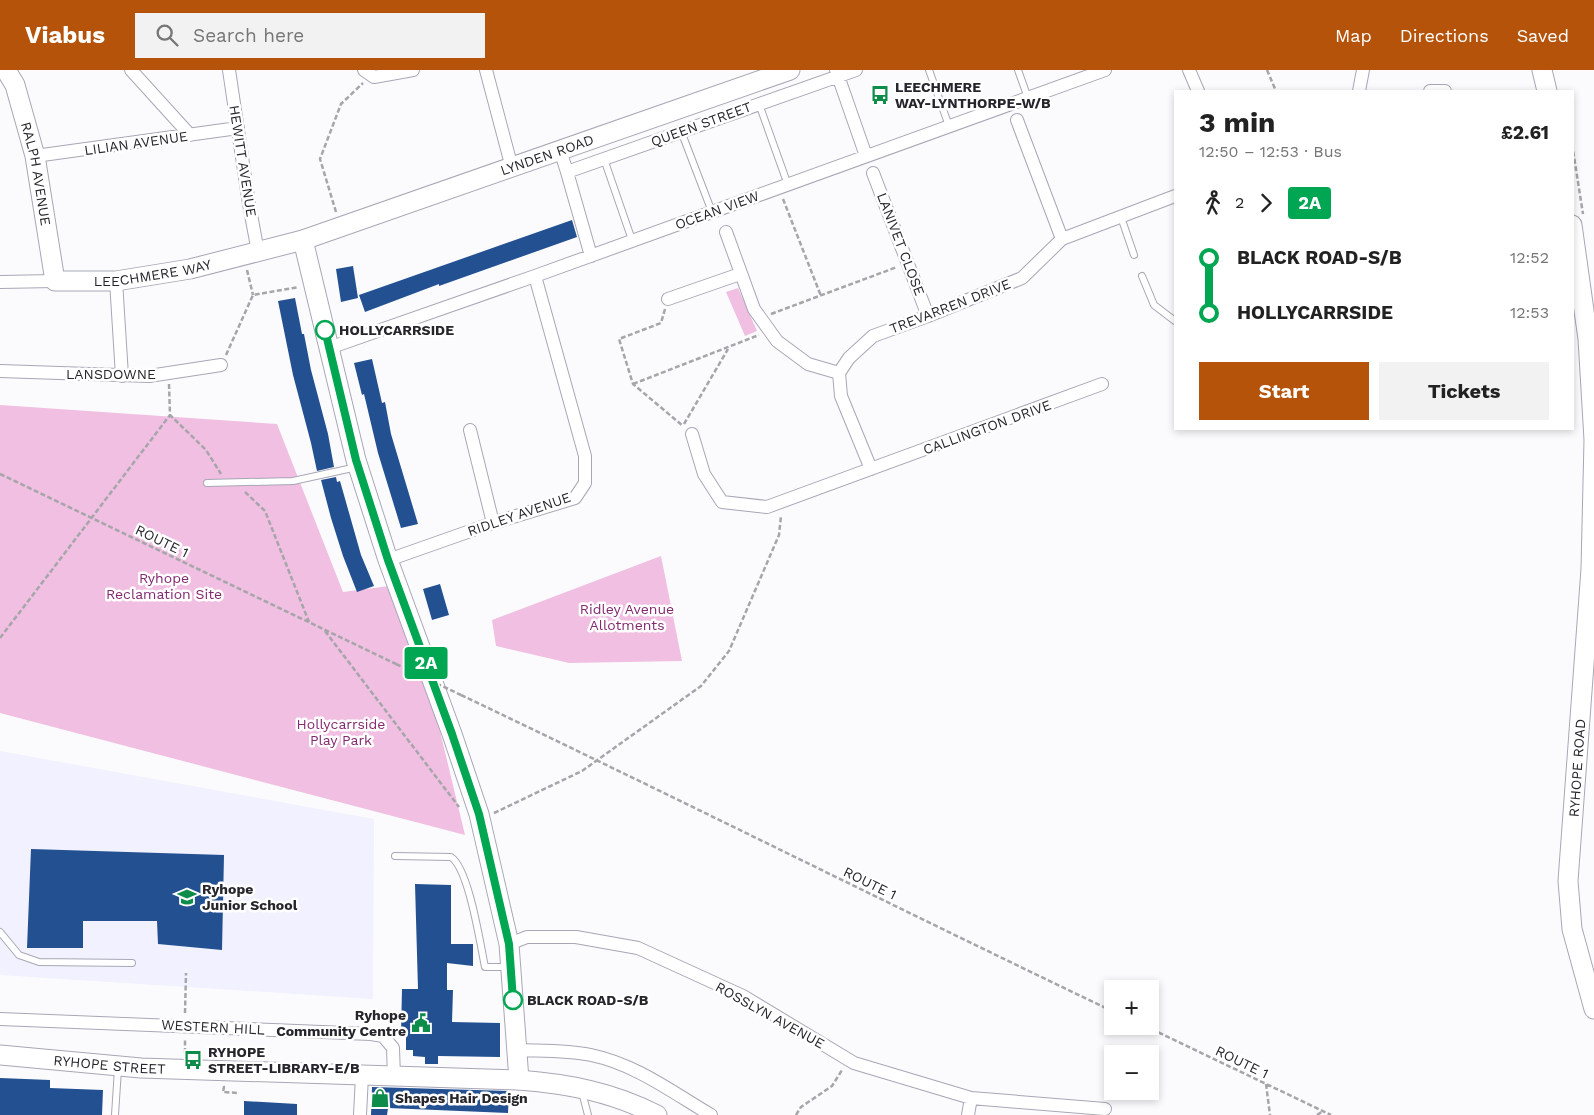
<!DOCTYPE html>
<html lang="en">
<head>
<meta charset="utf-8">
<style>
	:root { --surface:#fff; --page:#f2f2f2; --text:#222; --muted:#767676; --accent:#b45309 }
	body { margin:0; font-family:"Work Sans",sans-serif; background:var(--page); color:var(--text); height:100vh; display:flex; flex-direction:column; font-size:19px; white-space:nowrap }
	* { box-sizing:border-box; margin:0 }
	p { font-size:16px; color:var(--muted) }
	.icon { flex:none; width:28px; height:28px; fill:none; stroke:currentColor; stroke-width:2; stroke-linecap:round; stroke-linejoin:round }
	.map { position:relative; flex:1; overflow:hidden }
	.side { position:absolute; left:1174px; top:20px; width:400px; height:340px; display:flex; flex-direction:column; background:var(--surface); border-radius:0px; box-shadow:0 2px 8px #0003 }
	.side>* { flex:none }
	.badge { padding:0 10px; border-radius:4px; font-size:18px; line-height:32px }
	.buttons { position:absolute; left:1104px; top:910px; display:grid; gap:10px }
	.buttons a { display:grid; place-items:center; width:55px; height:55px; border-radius:0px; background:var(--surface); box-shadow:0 2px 8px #0003; font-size:25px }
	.map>.badge { position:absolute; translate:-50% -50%; box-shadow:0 0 0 2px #fff }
	.legs { display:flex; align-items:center; gap:8px; height:55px; padding:0 25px; font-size:16px }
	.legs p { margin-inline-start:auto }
	.overview { display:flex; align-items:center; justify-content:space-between; height:85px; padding:0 25px }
	h1 { font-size:28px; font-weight:700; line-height:38px }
	.primary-button { display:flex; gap:10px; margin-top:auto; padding:10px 25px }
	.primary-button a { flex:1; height:58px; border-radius:0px; background:var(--accent); color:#fff; font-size:20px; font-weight:700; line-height:58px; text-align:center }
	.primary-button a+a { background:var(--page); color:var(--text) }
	ul { padding:0 25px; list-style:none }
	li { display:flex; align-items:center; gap:18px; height:55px; font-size:19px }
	li i { display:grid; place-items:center; width:8px; height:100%; margin:0 6px; background:currentColor }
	li i::after { content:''; width:12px; height:12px; margin:-6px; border:4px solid; border-radius:50%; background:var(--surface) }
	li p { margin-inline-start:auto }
	li:first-child i { background:linear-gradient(#0000 50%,currentColor 0) }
	li:last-child i { background:linear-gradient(currentColor 50%,#0000 0) }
	header { display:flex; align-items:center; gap:30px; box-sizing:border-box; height:70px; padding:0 25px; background:var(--accent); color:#fff }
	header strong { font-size:24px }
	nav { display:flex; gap:28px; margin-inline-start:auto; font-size:18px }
	.search { width:350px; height:45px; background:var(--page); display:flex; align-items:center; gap:12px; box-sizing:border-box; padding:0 18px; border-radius:0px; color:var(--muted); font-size:19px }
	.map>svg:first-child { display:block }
	.built { fill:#f1f1ff }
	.green { fill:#f0bfe1 }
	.building { fill:#225091 }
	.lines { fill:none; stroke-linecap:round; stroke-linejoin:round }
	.lane-casing { stroke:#a7a7b6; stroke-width:8 }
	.street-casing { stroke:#a7a7b6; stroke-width:14 }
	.secondary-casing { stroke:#a7a7b6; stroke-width:21 }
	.path { stroke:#a6a6aa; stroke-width:2.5; stroke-dasharray:5 2.5; stroke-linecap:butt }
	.lane { stroke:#fff; stroke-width:6 }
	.street { stroke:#fff; stroke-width:12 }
	.secondary { stroke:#fff; stroke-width:19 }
	.path-bridge { stroke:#a6a6aa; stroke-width:2.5; stroke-dasharray:5 2.5; stroke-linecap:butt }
	.line-1-casing { stroke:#fff; stroke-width:11 }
	.line-1 { stroke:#00a651; stroke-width:8 }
	.stop-1-dot { fill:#fff; stroke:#00a651; stroke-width:2.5 }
	.labels { text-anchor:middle; stroke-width:5; stroke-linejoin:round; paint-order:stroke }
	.poi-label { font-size:14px; font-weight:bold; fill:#25252b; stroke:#fff; text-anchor:start }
	.street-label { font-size:14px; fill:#25252b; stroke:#fff }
	.stop-label { font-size:14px; font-weight:bold; fill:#25252b; stroke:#fff; text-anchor:start }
	.park-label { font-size:14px; fill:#832970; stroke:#fff }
</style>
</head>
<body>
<header>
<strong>Viabus</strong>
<div class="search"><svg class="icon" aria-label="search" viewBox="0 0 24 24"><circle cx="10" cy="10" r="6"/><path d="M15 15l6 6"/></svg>Search here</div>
<nav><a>Map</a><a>Directions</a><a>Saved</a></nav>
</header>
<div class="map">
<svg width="1594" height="1045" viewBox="0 0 1594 1045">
	<rect width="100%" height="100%" fill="#fbfbfe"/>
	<path class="built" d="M0,681L374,749L373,929L0,905Z"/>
	<path class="green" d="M738,218L757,261L745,266L726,222Z
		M0,335L277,354L343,522L397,515L418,570L465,765L0,643Z
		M661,486L682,591L569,593L496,576L492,550Z"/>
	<path class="building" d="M572,150L577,167L439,216V214L365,242L359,225Z
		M353,196L358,228L341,232L336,199Z
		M295,228L302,264H304L311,300L328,364L334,397L317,401L311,373L293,305L278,231Z
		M372,289L382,333L385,332L391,364L418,454L401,458L378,383L364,324L362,325L354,293Z
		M336,407L337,412L340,411L361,485L374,516L357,522L343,486L331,448L321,410Z
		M440,514L449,545L432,550L423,519Z
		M31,779L224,785L222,880L158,874L157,851H83V878H27Z
		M415,814L451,815V874H473V896L447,893V920H453L452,952L500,953V987L438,986V994H425V987L413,986V980H406V964H401L402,919H418Z
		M0,1008L50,1010V1018L103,1020L102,1045H0Z
		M372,1017L509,1021L508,1043L388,1038L387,1045H371Z
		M244,1031L297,1034V1045H244Z"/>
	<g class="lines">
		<g class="lane-casing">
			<path id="lane" d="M929,0L949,56
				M1018,0L1028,28
				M759,34L788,115
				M681,61L712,142
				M604,89L632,170
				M1121,147L1134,185
				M1142,206L1154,235L1175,251
				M207,413L293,411L357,397
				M395,786L451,787C469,799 480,873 485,897H509
				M0,862L19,885L39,892L132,893
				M582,1022L588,1045
				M115,1045L118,999"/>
		</g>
		<g class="street-casing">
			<path id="street" d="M131,0L190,65
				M229,0L249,134L258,182
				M364,0L374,7L413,0
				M486,0L512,98
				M836,0L866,86
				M1189,0L1198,21
				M1359,21L1363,0
				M1430,21H1445
				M1017,50L1062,169
				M560,80L567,102L856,0
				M35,86L238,58
				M567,102L591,186
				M873,103L928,246
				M726,162L754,239L777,271L808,294L839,303
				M116,211L122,306
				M0,212L55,211
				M668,229L740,204
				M329,278L535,206L1105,0
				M0,301L149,306L221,295
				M470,360L493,453
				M692,364L704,404L722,432L767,437L1102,314
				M871,399L841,326L839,303L849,288L873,266L928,246L1022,208L1062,169L1175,126
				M388,490L493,453L575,428L585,413V386L535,206
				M509,874L527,867H576L638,878L743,926L854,993L971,1028L968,1045
				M0,949L371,964L383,966L393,978L394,1007
				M517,980C542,981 567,980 591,985C635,994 672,1022 711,1045
				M971,1028L1105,1039
				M360,1045L362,1006"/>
		</g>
		<g class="secondary-casing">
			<g id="secondary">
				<path id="s1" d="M6,0L15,15L35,86L55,211H116L190,199L303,170L790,0"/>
				<path d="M1542,0L1547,21"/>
				<path d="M1572,155L1588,269L1594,370L1591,499L1568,811L1572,859L1594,939"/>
				<path d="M303,170L356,390L388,490L452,664L479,744L509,874L519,1010"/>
				<path id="s2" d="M0,985L141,998L519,1010C569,1014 612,1022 657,1045"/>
			</g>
		</g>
		<path class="path" d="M1267,0L1276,21
			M1572,74L1583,144
			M783,129L821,226
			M336,142L320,89L341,34L363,13
			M247,200L253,225
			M665,239L661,253L619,269L633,314L683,356
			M771,244L897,197
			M226,285L253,225L299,217
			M169,314L170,345L206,380L221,404
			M633,314L759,265
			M684,354L728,279
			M0,404L396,594
			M245,422L265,441L309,552
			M325,561L459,737
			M0,568L170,345
			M461,625C679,729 895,837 1112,941
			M494,743L582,701L701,616L729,581L779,465L781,446
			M185,943L186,903
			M1145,956L1331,1045
			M185,983V969
			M1266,1014L1270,1045
			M225,1017H224L223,1022L238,1023
			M796,1045L801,1037L832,1016L842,1000
			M1317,1045L1323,1041"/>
		<use href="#lane" class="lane"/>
		<use href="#street" class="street"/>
		<use href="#secondary" class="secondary"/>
		<path class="path-bridge" d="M396,594L461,625"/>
	</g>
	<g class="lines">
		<g class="line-1-casing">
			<path id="line-1" d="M325,260L356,390L388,490L452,664L479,744L509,874L513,930"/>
		</g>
		<use href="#line-1" class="line-1"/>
	</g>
	<defs>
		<g id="bus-bare" transform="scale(1.5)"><path d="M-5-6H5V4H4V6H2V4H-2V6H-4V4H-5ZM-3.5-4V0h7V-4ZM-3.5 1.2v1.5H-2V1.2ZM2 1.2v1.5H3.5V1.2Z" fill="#0e8d4a" stroke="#fff" stroke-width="2.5" paint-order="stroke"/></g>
		<g id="school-bare" transform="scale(1.5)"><path d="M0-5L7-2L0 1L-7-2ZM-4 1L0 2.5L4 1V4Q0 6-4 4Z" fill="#0e8d4a" stroke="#fff" stroke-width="2.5" paint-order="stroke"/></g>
		<g id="civic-bare" transform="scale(1.5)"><path d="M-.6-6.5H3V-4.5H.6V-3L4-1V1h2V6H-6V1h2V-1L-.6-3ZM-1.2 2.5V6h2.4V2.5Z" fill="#0e8d4a" stroke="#fff" stroke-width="2.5" paint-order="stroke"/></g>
		<g id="shop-bare" transform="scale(1.5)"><path d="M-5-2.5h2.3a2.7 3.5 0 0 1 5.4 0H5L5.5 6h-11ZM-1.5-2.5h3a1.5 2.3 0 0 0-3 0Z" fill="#0e8d4a" stroke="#fff" stroke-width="2.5" paint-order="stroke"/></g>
	</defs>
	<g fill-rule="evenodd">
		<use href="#bus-bare" x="880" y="25"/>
		<use href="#school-bare" x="187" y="827"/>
		<use href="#civic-bare" x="421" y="953"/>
		<use href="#bus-bare" x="193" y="990"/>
		<use href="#shop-bare" x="380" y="1028"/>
	</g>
	<g class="stop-1-dot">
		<circle cx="325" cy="260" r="9"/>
		<circle cx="513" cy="930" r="9"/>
	</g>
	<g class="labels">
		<g class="poi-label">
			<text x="895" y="22">LEECHMERE<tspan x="895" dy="16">WAY-LYNTHORPE-W/B</tspan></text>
			<text x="202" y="824">Ryhope<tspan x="202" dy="16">Junior School</tspan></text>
			<text x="406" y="950" text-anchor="end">Ryhope<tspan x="406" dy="16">Community Centre</tspan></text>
			<text x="208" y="987">RYHOPE<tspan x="208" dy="16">STREET-LIBRARY-E/B</tspan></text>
			<text x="395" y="1033">Shapes Hair Design</text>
		</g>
		<g class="street-label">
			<text transform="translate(701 54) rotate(-20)" y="5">QUEEN STREET</text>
			<text transform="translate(136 73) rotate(-8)" y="5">LILIAN AVENUE</text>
			<text dy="5" stroke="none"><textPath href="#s1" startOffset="729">LYNDEN ROAD</textPath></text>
			<text transform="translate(243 91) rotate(81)" y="5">HEWITT AVENUE</text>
			<text dy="5" stroke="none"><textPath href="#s1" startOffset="109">RALPH AVENUE</textPath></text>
			<text transform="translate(717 140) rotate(-20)" y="5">OCEAN VIEW</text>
			<text transform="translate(901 174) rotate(69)" y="5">LANIVET CLOSE</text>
			<text dy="5" stroke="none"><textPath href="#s1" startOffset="316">LEECHMERE WAY</textPath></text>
			<text transform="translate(950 236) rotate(-21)" y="5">TREVARREN DRIVE</text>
			<text x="111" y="309">LANSDOWNE</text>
			<text transform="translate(987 357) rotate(-20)" y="5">CALLINGTON DRIVE</text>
			<text transform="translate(519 444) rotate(-19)" y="5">RIDLEY AVENUE</text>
			<text transform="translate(162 471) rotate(26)" y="5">ROUTE 1</text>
			<text transform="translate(1577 698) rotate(-86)" y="5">RYHOPE ROAD</text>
			<text transform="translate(870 813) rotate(26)" y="5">ROUTE 1</text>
			<text transform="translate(770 945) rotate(29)" y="5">ROSSLYN AVENUE</text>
			<text transform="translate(213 957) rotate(3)" y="5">WESTERN HILL</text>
			<text transform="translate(1242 992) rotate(26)" y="5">ROUTE 1</text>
			<text dy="5" stroke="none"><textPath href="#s2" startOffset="110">RYHOPE STREET</textPath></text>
		</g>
		<g class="stop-label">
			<text x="339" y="265">HOLLYCARRSIDE</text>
			<text x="527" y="935">BLACK ROAD-S/B</text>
		</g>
		<g class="park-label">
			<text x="164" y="513">Ryhope<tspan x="164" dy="16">Reclamation Site</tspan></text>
			<text x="627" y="544">Ridley Avenue<tspan x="627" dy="16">Allotments</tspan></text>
			<text x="341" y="659">Hollycarrside<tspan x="341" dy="16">Play Park</tspan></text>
		</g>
	</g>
</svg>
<div class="buttons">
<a>+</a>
<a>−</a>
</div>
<b class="badge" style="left:426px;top:593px;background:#00a651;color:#fff">2A</b>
<section class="side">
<div class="overview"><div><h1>3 min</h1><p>12:50 – 12:53 · Bus</p></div><b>£2.61</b></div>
<div class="legs"><svg class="icon" aria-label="walk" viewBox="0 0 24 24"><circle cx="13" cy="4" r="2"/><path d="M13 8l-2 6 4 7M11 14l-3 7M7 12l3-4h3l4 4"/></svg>2<svg class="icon" aria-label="forward" viewBox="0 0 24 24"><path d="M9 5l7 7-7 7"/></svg><b class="badge" style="background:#00a651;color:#fff">2A</b></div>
<ul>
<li><i style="color:#00a651"></i><b>BLACK ROAD-S/B</b><p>12:52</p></li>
<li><i style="color:#00a651"></i><b>HOLLYCARRSIDE</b><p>12:53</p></li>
</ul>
<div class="primary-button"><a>Start</a><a>Tickets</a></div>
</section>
</div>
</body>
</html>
